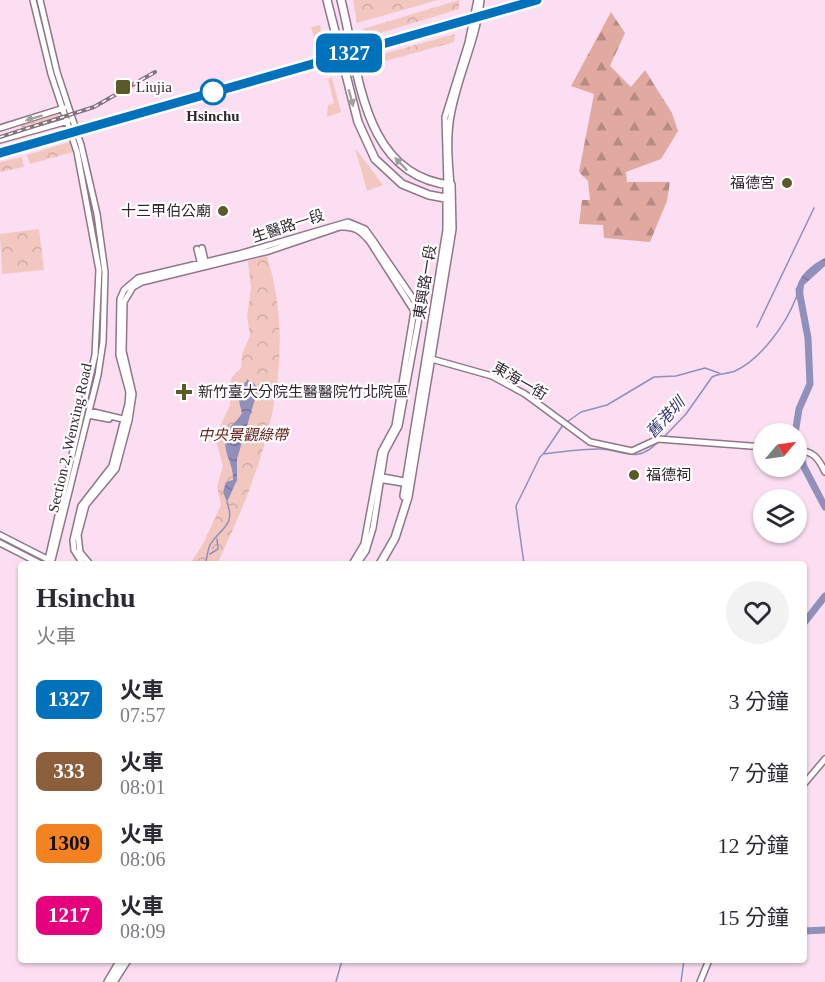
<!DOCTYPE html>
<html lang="zh-TW">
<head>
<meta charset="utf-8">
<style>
	:root { --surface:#fff; --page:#f2f2f3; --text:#2b2b33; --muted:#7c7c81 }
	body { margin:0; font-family:"Times New Roman","Noto Sans TC",serif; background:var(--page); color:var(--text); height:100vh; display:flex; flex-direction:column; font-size:22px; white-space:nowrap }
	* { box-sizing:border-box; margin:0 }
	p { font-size:20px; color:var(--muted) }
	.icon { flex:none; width:33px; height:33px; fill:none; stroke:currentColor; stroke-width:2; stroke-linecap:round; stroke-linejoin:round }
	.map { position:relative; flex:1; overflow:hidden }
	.sheet { position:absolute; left:18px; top:561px; width:789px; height:402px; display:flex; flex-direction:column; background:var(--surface); border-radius:6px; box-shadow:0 2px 4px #0004 }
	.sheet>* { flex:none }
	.badge { padding:0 12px; border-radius:9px; font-size:21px; line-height:39px }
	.needle { width:39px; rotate:61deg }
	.tools { position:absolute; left:753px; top:423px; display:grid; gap:12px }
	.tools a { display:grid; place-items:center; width:54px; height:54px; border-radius:50%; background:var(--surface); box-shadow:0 2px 4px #0004; font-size:30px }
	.map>.badge { position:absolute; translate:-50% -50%; box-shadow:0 0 0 3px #fff }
	.round { display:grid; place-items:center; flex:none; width:63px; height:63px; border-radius:32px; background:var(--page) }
	.headline { display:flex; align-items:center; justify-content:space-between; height:102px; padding:0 18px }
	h1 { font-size:28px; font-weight:800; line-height:45px }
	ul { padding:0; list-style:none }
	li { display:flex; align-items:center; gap:18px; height:72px; padding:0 18px }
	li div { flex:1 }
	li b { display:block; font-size:22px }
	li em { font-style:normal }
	li .badge { min-width:66px; font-weight:700; text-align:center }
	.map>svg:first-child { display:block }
	.grass { fill:#f2c7bf }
	.forest { fill:url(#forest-firs) }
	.park { fill:url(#park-crowns) }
	.water { fill:url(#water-waves) }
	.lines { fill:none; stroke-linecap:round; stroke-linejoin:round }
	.stream { stroke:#8f90bc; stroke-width:1.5 }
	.river { stroke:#8f90bc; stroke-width:7 }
	.minor-casing { stroke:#8f7688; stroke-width:8 }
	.major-casing { stroke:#8f7688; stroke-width:10 }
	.minor { stroke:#fff; stroke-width:5 }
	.major { stroke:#fff; stroke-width:7 }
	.rail-casing { stroke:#85727f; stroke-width:4 }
	.rail { stroke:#fff; stroke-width:1.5; stroke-dasharray:4.5; stroke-linecap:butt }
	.oneway { fill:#a39ea1 }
	.line-casing { stroke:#fff; stroke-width:14 }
	.line { stroke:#0072bc; stroke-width:9 }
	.poi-dot { fill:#5a5a27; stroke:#fff; stroke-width:2 }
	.stop-dot { fill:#fff; stroke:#0072bc; stroke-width:3 }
	.labels { text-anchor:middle; stroke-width:4.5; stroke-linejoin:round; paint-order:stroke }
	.poi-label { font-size:15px; fill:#32272f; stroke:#fff; text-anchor:start }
	.stop-label { font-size:15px; font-weight:bold; fill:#32272f; stroke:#fff }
	.street-label { font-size:15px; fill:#32272f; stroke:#fff }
	.park-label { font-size:15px; font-style:italic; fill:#65241c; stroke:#fff }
	.water-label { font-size:16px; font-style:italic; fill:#3d3a74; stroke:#fff }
</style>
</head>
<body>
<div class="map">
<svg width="825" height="982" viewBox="0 0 825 982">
	<defs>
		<pattern id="forest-firs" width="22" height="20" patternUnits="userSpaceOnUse" patternTransform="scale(1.5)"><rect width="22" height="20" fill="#e1aaa1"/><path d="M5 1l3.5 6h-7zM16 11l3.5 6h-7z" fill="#b78a84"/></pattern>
		<pattern id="park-crowns" width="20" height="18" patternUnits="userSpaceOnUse" patternTransform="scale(1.5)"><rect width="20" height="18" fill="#f2c7bf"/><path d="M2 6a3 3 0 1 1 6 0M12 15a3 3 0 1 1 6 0" fill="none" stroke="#d0aba4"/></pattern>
		<pattern id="water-waves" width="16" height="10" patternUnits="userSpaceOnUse" patternTransform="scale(1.5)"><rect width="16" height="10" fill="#8f90bc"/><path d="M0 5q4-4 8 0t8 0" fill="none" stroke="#757699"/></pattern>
	</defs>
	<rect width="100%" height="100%" fill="#fbdef2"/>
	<path class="grass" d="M320,25L325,49L319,51L311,27Z
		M332,78L341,112L327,117L328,105L334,103L328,79Z
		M355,148L383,185L367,191Z"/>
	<path class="forest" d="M611,12L625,33L610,66L631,87L645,70L672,113L678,131L661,159L626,172L627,182H670L667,201L650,242L604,238L603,225L579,224L582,200H590L588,181L579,172L594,94L571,86Z"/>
	<path class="park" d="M353,0H438L357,23Z
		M459,0V9L364,38L363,29Z
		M455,34L454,42L371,65L369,58Z
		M59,114L61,121L23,132L21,125Z
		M70,142L73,152L30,164L27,155Z
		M22,157L24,167L0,172V162Z
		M39,229L44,270L2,274L0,234Z
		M267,256C300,365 264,466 217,564H190L204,542L221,505L217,486L223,466L215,438L230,405L229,386L232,377L241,368L242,354L250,336L247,316L251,288L248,261Z"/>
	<path class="water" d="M825,258V266L804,285L803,294L796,299C794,279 809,266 825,258Z
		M248,379L249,382H253L258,389L237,459V480L227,502L223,492L226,482L233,480C234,463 220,450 227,432C230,425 238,421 242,413C237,396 238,391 248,379Z"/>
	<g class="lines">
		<path class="stream" d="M757,327L814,208
			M567,422L581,412L607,405L654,377L676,376L705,368L719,373
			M663,438L686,414L712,377C719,373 728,374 735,371C761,359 786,324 796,298
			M544,453L563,425
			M210,554L218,549L217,539
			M205,564C208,557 207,547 212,542C224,526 235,524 227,502
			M524,564L516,506L540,457L543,454C562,452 581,449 599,449C623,449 636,466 659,441
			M336,982L342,960
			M681,982L684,960"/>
		<path class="river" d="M795,434L799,409L810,384L808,338L799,290
			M796,443L804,467L825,507
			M804,623L825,596
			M804,931L825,930"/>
		<g class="minor-casing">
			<path id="minor" d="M33,0L51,74L77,152L99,270L95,355L47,564
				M40,0L57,72L81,145L97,214L105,272L103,342L98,375L51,564
				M0,128L64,108
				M0,140L68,121
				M447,184L445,117L468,43L477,0
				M451,185C449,162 447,138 451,116C458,76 477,40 481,0
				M202,248L206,265
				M197,249L201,265
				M428,358L492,376L525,394L590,442L632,451L658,439L764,447
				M89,411L127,420
				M88,415L109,419
				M796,450C813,451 818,457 825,472
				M378,476L409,482
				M378,479L409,484
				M0,535L49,560
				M0,543L41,564
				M83,564L74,550L73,540L81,506L112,466L128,404L129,392L119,355L120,299L124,290L138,278L239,254L348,222L365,229L373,240L414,300L419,318L399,426L385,452L373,528L366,551L357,564
				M90,564L80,552L78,535L86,505L116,469L129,420L133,394L123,351L124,302L133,287L142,282L269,251L340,227C355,226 361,231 370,242L414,311L395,426L381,452L364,544L352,564
				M804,784L825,759
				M700,982L709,960"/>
		</g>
		<g class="major-casing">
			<path id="major" d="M327,0L358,122L375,159L402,184L429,195L451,199
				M341,0C359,69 361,176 451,185L452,229L408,497L395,538L380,564
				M404,496L447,230V184
				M108,982L121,960
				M113,982L127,960"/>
		</g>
		<use href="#minor" class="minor"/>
		<use href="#major" class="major"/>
		<g class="rail-casing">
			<path id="rail" d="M0,137L94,107L155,72
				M0,153L537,0"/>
		</g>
		<use href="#rail" class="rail"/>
	</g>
	<defs><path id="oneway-solid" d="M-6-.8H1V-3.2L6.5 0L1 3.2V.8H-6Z" transform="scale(1.5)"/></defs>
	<g class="oneway">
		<use href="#oneway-solid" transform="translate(351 98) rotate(75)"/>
		<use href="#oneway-solid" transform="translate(34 118) rotate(163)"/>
		<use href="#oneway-solid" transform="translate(401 164) rotate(-134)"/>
	</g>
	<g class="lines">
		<g class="line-casing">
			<path id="line" d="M0,153L537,0"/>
		</g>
		<use href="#line" class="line"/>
	</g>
	<g class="poi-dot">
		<rect x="115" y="79" width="16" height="16" rx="3"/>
		<circle cx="787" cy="183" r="6"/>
		<circle cx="223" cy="211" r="6"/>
		<path d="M181 383h6v6h6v6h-6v6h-6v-6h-6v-6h6z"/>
		<circle cx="634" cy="475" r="6"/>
	</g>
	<circle class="stop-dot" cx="213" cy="92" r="12"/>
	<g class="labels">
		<g class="poi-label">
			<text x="136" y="92">Liujia</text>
			<text x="775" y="188" text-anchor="end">福德宮</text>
			<text x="211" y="216" text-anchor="end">十三甲伯公廟</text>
			<text x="198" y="397">新竹臺大分院生醫醫院竹北院區</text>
			<text x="646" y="480">福德祠</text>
		</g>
		<g class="stop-label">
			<text x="213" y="121">Hsinchu</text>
		</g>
		<g class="street-label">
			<text transform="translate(288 226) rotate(-18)" y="5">生醫路一段</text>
			<text transform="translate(425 282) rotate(-81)" y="5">東興路一段</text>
			<text transform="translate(520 381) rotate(30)" y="5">東海一街</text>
			<text transform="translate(70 438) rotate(-77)" y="5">Section 2, Wenxing Road</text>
		</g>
		<g class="park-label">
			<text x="243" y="440">中央景觀綠帶</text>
		</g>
		<g class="water-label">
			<text transform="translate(665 417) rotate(-47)" y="6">舊港圳</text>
		</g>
	</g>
</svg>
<div class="tools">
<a><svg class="needle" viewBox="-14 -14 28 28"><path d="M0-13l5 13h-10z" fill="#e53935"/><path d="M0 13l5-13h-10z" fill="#7c7c81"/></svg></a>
<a><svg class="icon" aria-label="layers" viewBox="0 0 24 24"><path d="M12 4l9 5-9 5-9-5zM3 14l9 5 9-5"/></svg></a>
</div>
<b class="badge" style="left:349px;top:53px;background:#0072bc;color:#fff">1327</b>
<section class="sheet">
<div class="headline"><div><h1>Hsinchu</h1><p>火車</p></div><a class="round"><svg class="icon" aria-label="heart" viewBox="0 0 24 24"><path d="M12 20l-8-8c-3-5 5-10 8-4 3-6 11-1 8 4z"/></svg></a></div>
<ul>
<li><span class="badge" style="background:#0072bc;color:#fff">1327</span><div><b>火車</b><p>07:57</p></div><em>3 分鐘</em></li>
<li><span class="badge" style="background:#8b5e3c;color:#fff">333</span><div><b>火車</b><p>08:01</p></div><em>7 分鐘</em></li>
<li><span class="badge" style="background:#f58220;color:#111">1309</span><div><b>火車</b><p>08:06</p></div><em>12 分鐘</em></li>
<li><span class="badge" style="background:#e6007e;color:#fff">1217</span><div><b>火車</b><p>08:09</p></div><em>15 分鐘</em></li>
</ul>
</section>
</div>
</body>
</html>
